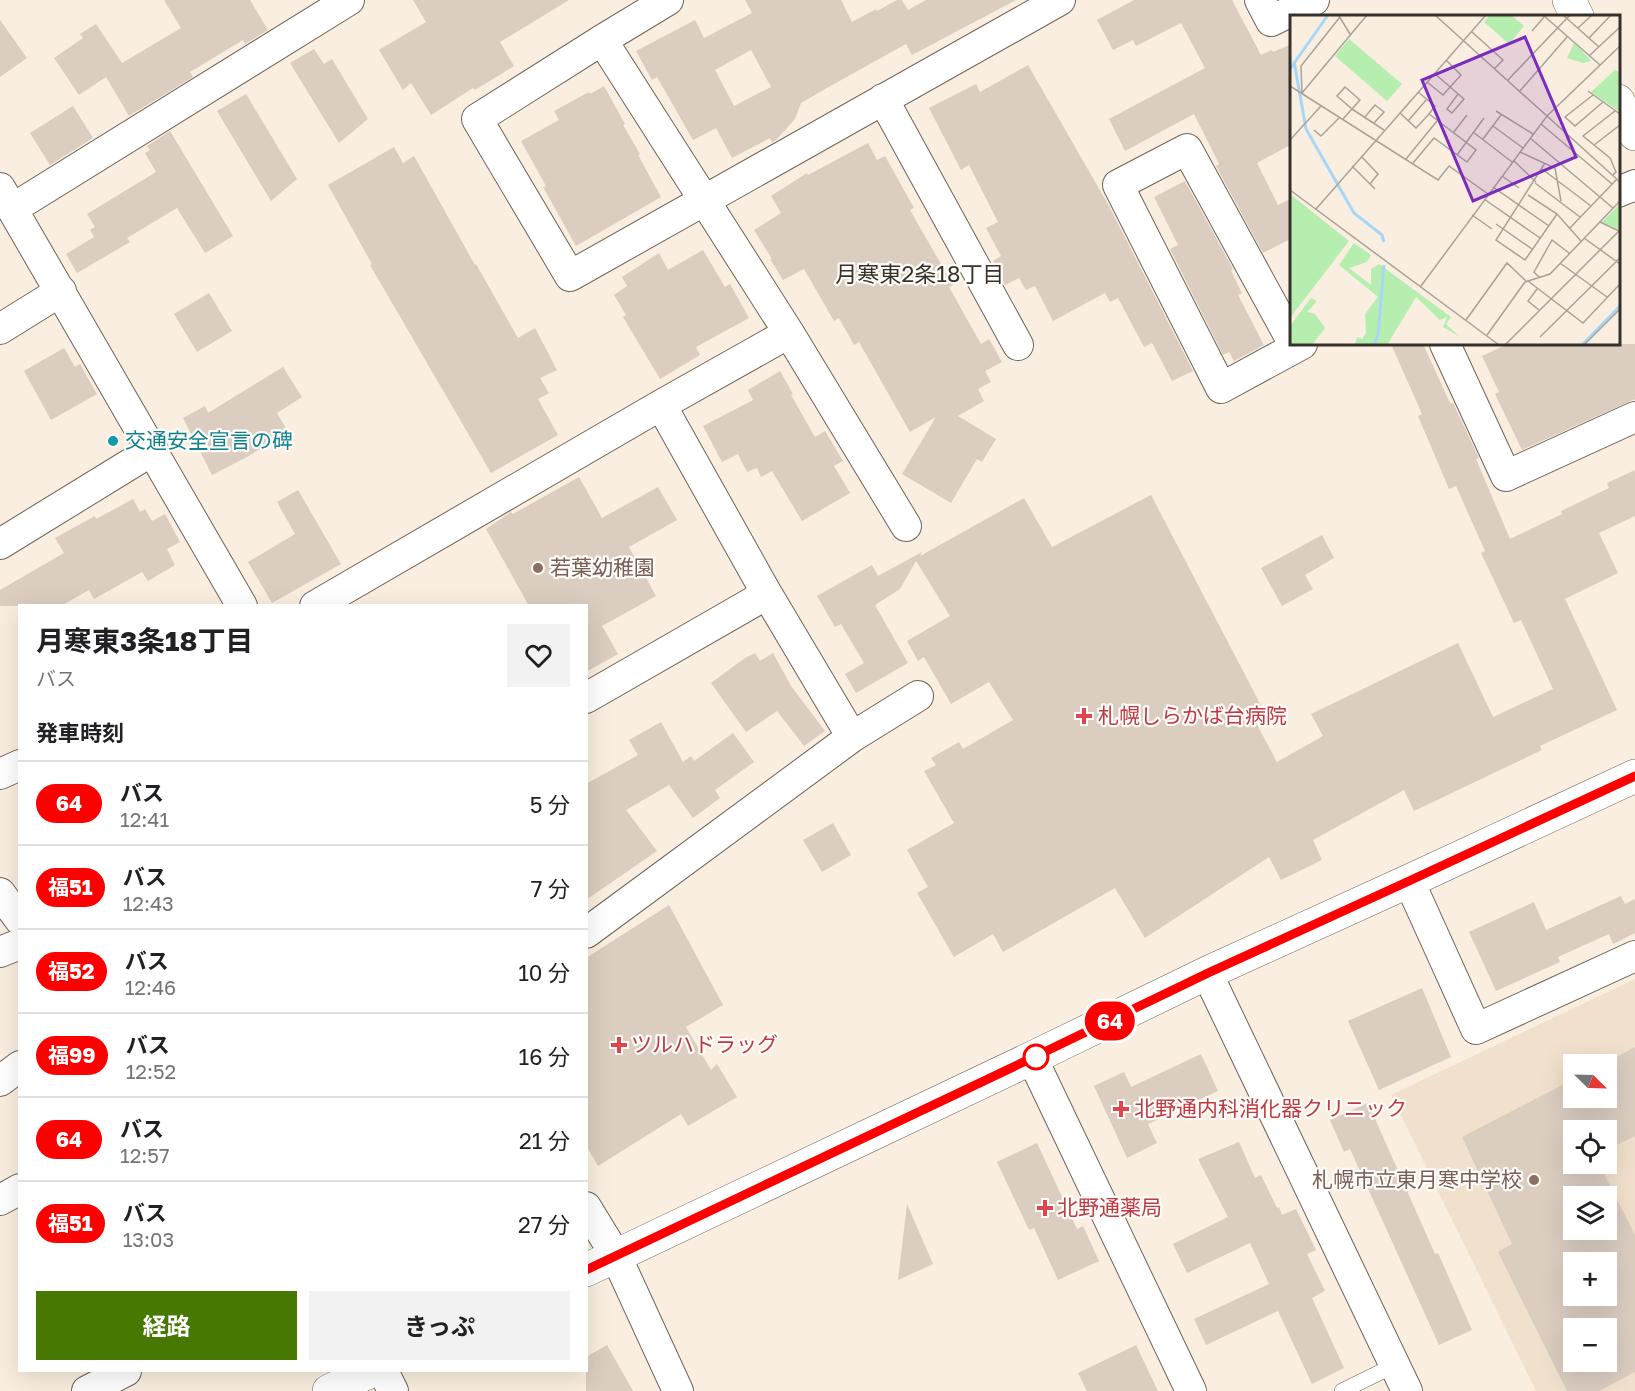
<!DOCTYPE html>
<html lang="ja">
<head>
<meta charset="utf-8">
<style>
	:root { --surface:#fff; --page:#f2f2f2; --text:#202124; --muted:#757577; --line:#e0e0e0; --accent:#477801 }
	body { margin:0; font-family:"Golos Text","Noto Sans JP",sans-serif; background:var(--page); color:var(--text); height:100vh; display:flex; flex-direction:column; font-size:22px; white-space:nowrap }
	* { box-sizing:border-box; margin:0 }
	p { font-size:20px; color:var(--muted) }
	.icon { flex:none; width:33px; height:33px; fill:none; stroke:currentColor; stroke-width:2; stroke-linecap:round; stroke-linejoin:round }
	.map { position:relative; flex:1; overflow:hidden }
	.drawer { position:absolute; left:18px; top:604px; width:570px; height:768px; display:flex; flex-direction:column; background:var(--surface); border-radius:0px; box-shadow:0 6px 24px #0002 }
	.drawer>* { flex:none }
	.badge { padding:0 12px; border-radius:20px; font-size:21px; line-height:39px }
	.needle { width:39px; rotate:113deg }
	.tools { position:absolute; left:1563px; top:1054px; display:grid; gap:12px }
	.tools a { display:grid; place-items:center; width:54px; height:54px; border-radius:0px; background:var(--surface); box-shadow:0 6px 24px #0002; font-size:30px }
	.map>.badge { position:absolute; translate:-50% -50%; box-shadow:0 0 0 3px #fff }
	h2 { padding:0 18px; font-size:22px; line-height:54px }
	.round { display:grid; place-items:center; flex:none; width:63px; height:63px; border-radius:0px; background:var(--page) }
	.overview { display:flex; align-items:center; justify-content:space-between; height:102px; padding:0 18px }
	h1 { font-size:28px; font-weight:700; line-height:45px }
	.action { display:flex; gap:12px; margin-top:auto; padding:12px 18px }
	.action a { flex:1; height:69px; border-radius:0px; background:var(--accent); color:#fff; font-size:24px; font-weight:700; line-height:69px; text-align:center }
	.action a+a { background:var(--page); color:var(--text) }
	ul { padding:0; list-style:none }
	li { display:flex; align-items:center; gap:18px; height:84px; padding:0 18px; border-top:2px solid var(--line) }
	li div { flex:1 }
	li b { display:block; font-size:22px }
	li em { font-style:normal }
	li .badge { min-width:66px; font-weight:700; text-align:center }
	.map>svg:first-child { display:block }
	.built { fill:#f1e1cc; fill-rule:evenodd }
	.building { fill:#dbcdc0; fill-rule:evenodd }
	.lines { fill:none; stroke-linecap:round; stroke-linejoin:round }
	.service-casing { stroke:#6e6457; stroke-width:16 }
	.minor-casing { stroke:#6e6457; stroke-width:32 }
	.tertiary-casing { stroke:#6e6457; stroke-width:34 }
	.service { stroke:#fff; stroke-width:15 }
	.minor { stroke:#fff; stroke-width:30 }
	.tertiary { stroke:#fff; stroke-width:33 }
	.line-casing { stroke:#fff; stroke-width:14 }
	.line { stroke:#f00; stroke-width:9 }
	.culture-dot { fill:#0f9aa8; stroke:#fffcf9; stroke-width:2 }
	.education-dot { fill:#8d6e63; stroke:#fffcf9; stroke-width:2 }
	.health-dot { fill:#e0444e; stroke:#fffcf9; stroke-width:2 }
	.stop-dot { fill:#fff; stroke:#f00; stroke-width:3 }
	.labels { text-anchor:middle; stroke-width:4.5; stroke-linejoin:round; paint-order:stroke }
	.culture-label { font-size:21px; fill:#0d838f; stroke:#fffcf9; text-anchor:start }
	.education-label { font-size:21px; fill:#785e54; stroke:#fffcf9; text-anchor:start }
	.health-label { font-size:21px; fill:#be3a42; stroke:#fffcf9; text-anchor:start }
	.neighbourhood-label { font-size:22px; fill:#36312b; stroke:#fffcf9 }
	.inset-river { fill:none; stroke:#a7d7f8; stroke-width:3 }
	.inset-road { fill:none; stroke:#aba297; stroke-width:1.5 }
	.view { fill:#7b2cbf; fill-opacity:0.15; stroke:#7b2cbf; stroke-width:3 }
	.inset-edge { fill:none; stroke:#36312b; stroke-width:3 }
</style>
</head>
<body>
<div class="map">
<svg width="1635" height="1391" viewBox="0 0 1635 1391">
	<rect width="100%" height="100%" fill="#f9eedf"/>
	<path class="built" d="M1635,979V1391H1536L1391,1095ZM1574,1065H1606V1098H1574ZM1574,1131H1606V1164H1574ZM1574,1197H1606V1230H1574ZM1574,1263H1606V1296H1574ZM1574,1329H1606V1362H1574Z"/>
	<path class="building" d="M164,0H250L268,30L245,44L243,40L190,72L193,77L129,116L106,77L79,95L54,58L83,38L80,34L96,24L122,63L181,28Z
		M413,0H569L500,42L514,66L475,90L473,88L431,115L411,83L403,90L379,50L426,22Z
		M745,0H841L852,22L876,9L877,11L897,0H902L908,10L926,0H1016L912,55L906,44L825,89L801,103L795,119L776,140L772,142L770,138L732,158L716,128L693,140L657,77L652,80L636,51L695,20L704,38L752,13ZM751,50L771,87L734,106L715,70Z
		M1134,0H1232L1261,55L1272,50L1273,52L1292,44V144L1257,163L1278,205L1292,198V238L1263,253L1216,166L1219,164L1194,114L1125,151L1109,119L1205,68L1181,23L1136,46L1133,40L1113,50L1097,20Z
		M0,20L27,58L0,77Z
		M314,49L324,64L332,59L368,119L339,143L290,63Z
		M1028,65L1109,206L1193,371L1172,381L1152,343L1144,347L1118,298L1110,302L1105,293L1053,321L1035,286L1026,290L1019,278L1005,285L993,261L1001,256L986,228L998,222L969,165L961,170L929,108L976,84L980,92Z
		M604,86L625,124L623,125L640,154L638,155L661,197L576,246L543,187L546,186L521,141L559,120L554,111L589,92L590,94Z
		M246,94L297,179L271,201L217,111Z
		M73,106L93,138L50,165L30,133Z
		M170,131L233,236L205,253L177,208L127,238L130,242L77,273L66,254L94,237L90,230L95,227L87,214L156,172L145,153L150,150L147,146Z
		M868,143L877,160L885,156L914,208L910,210L953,285L949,287L981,344L989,339L1002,362L985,371L991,382L978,389L984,401L958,416L996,439L982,462L977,459L951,503L902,474L936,417L910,432L859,342L854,345L839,318L834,321L804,269L783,280L770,259H772L754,230L781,213L771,196L807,173L808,175Z
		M394,147L403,163L414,156L475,265L476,264L518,338L535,328L557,370L540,378L549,393L538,399L558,435L491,473L370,265L372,264L328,185Z
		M1185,181L1233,269L1231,271L1242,293L1238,295L1264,345L1234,361L1229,352L1223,355L1170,249L1178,245L1154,197Z
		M703,250L725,287L730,284L749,318L696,347L700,355L660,379L623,317L626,315L614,295L627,286L622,277L659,253L668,270Z
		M209,293L232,331L197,352L174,314Z
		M1391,344H1423L1450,403H1453L1479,458L1476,459L1510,539L1562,514L1561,511L1609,488L1607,483L1635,470V516L1599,533L1618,573L1565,599L1617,710L1540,746L1542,750L1414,811L1404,790L1313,840L1322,860L1281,880L1269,857L1145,938L1115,888L1003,952L993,934L954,957L917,893L928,887L907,850L954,823L924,771L936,765L931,758L959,742L963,749L1013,720L989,682L951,704L924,657L918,661L907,641L950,616L916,561L900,589L875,605L908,663L856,693L845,674L864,663L841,624L835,627L817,596L872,565L878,576L922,552L920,556L1024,498L1052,547L1151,495L1265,713L1254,719L1277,762L1323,736L1311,714L1458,643L1493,717L1553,689L1521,620L1514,623L1491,574L1481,553L1485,551L1456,486L1449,489L1418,416L1422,414Z
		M1508,344H1635V399L1522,450L1495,394L1499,392L1482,356Z
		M64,348L75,367L80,364L97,394L51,420L24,371Z
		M283,367L302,397L277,413L288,432L247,457L212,475L183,418L205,406L208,413Z
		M780,371L793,394L791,395L815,437L825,431L843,461L834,466L850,493L802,521L772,471L761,477L757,468L747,472L738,454L722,462L703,426L753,400L748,390Z
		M579,477L602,518L658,487L677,520L629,547L656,596L602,626L618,654L586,672V606H529L486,529L511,512L513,514Z
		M298,490L341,564L272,603L248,562L295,534L277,502Z
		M133,499L140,512L145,509L152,521L165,514L180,542L167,549L175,565L148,581L142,572L94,599L89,590L61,606H0V590L64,553L55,538L95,516L96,519Z
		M1322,535L1334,558L1305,575L1313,589L1282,606L1261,568Z
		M755,653L760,661L773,653L791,686L825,731L804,746L777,711L746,732L711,683L745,658Z
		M661,722L683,762L691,756L694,761L733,733L754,762L715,790L720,798L693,818L669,785L626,810L657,851L586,900V784L638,755L629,740Z
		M833,823L851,855L822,872L803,840Z
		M1621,896L1625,904L1635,899V933L1613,944L1609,934L1558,957L1560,962L1496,991L1469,932L1534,902L1546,930Z
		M669,905L723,1005L686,1027L711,1070L717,1064L737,1097L688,1126L681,1114L598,1166L586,1145V958Z
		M1422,988L1451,1057L1379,1090L1348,1021Z
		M1635,1047V1136L1606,1150V1131H1574V1164H1599L1635,1235V1372L1599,1391H1567L1498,1252L1512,1244L1462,1137L1574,1079V1098H1606V1065H1601ZM1574,1197H1606V1230H1574ZM1574,1263H1606V1296H1574ZM1574,1329H1606V1362H1574Z
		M1201,1054L1218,1091L1148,1124L1157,1143L1127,1158L1094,1086L1124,1072L1131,1087Z
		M1368,1103L1435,1254L1438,1253L1472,1330L1439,1345L1350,1149L1344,1152L1330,1120Z
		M1239,1142L1255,1178L1261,1175L1277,1208L1279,1207L1282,1215L1296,1209L1316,1250L1307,1254L1325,1291L1312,1298L1344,1368L1312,1384L1278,1311L1206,1345L1194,1319L1269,1284L1250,1243L1187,1273L1173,1244L1228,1217L1198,1159Z
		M1037,1143L1077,1229L1083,1226L1099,1261L1058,1280L1034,1228L1029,1230L997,1162Z
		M907,1204L933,1264L898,1280Z
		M607,1345L633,1391H586V1357Z
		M1136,1345L1158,1391H1087L1078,1373Z"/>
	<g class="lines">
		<g class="service-casing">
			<path id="service" d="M1342,1391L1395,1365"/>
		</g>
		<g class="minor-casing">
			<path id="minor" d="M668,0L602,40L477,119L570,276L1060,0
				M1260,0L1271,21L1314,0
				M602,40L789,333L906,526
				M883,99L1018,345
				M0,188L242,606
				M1618,192L1635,185
				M12,209L349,0
				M0,329L61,291
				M1292,341L1187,149L1118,185L1221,388L1302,344
				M1445,344L1506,476L1635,417
				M661,405L767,594L852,737
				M0,544L153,450
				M315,606L661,405L789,333
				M586,698L767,594
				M0,774L20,765
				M1409,881L1476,1029L1635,956
				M0,893L20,920
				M586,933L852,737L918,696
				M0,952L20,944
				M1207,973L1407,1391
				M1032,1058L1191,1391
				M0,1081L20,1066
				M0,1200L20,1189
				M586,1207L616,1256L678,1391
				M383,1371L393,1391
				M87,1391L126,1371"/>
		</g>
		<g class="tertiary-casing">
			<path id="tertiary" d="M1569,0L1577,16
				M1618,101L1635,134
				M586,1270L1032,1058L1207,973L1409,881L1635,776
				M329,1391L371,1371"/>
		</g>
		<use href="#service" class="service"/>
		<use href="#minor" class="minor"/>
		<use href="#tertiary" class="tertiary"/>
	</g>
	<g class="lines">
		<g class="line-casing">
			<path id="line" d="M586,1270L1032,1058L1208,973L1409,881L1635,776"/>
		</g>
		<use href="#line" class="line"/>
	</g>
	<circle class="culture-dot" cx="113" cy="441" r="6"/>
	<g class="education-dot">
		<circle cx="538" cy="568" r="6"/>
		<circle cx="1534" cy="1180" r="6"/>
	</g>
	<g class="health-dot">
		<path d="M1081 707h6v6h6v6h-6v6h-6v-6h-6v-6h6z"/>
		<path d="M616 1036h6v6h6v6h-6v6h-6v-6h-6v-6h6z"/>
		<path d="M1118 1100h6v6h6v6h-6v6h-6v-6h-6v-6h6z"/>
		<path d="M1042 1199h6v6h6v6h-6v6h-6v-6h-6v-6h6z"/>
	</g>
	<circle class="stop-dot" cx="1036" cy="1057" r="12"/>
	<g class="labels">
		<g class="culture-label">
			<text x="125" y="448">交通安全宣言の碑</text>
		</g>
		<g class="education-label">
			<text x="550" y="575">若葉幼稚園</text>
			<text x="1522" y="1187" text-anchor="end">札幌市立東月寒中学校</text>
		</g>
		<g class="health-label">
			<text x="1098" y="723">札幌しらかば台病院</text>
			<text x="631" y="1052">ツルハドラッグ</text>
			<text x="1134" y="1116">北野通内科消化器クリニック</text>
			<text x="1057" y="1215">北野通薬局</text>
		</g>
		<g class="neighbourhood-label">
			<text x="920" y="282">月寒東2条18丁目</text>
		</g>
	</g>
	<g transform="translate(1290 15)">
		<rect width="330" height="330" fill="#f9eedf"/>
		<path d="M200,0H221L234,11L219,29L194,7ZM59,24L112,69L97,86L45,41ZM284,28L300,44L301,46L293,48L277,43ZM325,55L330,58V97L301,77ZM0,179L59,226L0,303ZM330,189V215L312,207ZM64,228L81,240L77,247L59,253L81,270V254L89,249L161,302L156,309L170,322L153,312L157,302L150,305L126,282L97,330H65L67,322L72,324L76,318L75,299L88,282L49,250ZM21,283L27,286L17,297L25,299L35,313L22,330H0V311Z" fill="#b5eeae"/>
		<path class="inset-river" d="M4,46L16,114L64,198L92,220L94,227M0,54L38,0M84,330L88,320L94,250M292,330L330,291"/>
		<path class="inset-road" d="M145,0L330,167M253,0L310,50M273,0L309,32M49,1L60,19M288,13L302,0M242,16L254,2M182,17L213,45L204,54M299,23L321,0M299,41L330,12M144,58L174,84L162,98L157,94L168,79M217,66L280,0M137,67L153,80L171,60L156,45M0,71L148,165L159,151L198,179M298,76L330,99M229,77L277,22M12,78L77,0M12,78L11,51L50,2M303,80L275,102L285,111L313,87M62,94L94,115M206,96L243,119M110,98L126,113L139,99L145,91L128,77M74,103L85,90L94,97L84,108M53,104L70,85L55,72L47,81L62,94M118,106L137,84M251,109L322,169M203,111L233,133M24,115L31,121L50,102M183,117L222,147M163,118L177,100M240,123L323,193M193,124L211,100M0,125L31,91M304,130L330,110M230,137L265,153L271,186M167,140L194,103M71,141L88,159L80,169M116,144L147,106M223,145L246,167M123,148L144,123L177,147L186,135L139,99M255,148L206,225L235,245L267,199M62,151L85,174M252,154L301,191M323,160L326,157L320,143L293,121L325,96M212,161L229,173M245,168L290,202M203,172L259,211M0,175L209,330M238,180L267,199L291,226M194,184L250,223M26,194L196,0M182,200L202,214M310,207L329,216M206,209L242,234M279,214L327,164M294,223L330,249M270,248L317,282M250,263L244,257L262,225L279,238M238,266L293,308L330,269M131,271L257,101L330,31M247,274L238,286L249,295M176,305L217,248L236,266M197,320L235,267L260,259L330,186M250,322L330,243M215,330L329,216M294,330L330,294"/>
		<path class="view" d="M235,22L286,142L183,186L132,65Z"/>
		<rect width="330" height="330" class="inset-edge"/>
	</g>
</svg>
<div class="tools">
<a><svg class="needle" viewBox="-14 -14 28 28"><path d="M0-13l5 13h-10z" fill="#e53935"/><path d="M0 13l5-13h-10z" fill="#757577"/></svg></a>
<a><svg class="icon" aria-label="locate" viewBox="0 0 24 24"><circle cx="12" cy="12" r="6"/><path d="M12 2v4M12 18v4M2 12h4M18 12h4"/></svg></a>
<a><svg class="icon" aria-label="layers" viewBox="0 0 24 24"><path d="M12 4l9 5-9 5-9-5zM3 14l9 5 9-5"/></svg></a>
<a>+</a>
<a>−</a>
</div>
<b class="badge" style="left:1110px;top:1021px;background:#f00;color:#fff">64</b>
<section class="drawer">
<div class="overview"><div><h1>月寒東3条18丁目</h1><p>バス</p></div><a class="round"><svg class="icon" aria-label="heart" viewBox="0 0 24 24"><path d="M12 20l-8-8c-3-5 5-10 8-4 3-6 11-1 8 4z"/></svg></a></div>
<h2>発車時刻</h2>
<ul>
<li><span class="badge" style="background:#f00;color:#fff">64</span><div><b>バス</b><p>12:41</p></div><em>5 分</em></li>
<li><span class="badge" style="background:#f00;color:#fff">福51</span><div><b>バス</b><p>12:43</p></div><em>7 分</em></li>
<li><span class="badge" style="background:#f00;color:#fff">福52</span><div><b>バス</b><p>12:46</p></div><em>10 分</em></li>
<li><span class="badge" style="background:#f00;color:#fff">福99</span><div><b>バス</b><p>12:52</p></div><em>16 分</em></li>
<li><span class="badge" style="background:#f00;color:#fff">64</span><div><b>バス</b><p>12:57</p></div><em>21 分</em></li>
<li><span class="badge" style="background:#f00;color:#fff">福51</span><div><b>バス</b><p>13:03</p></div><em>27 分</em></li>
</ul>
<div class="action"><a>経路</a><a>きっぷ</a></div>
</section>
</div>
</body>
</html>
